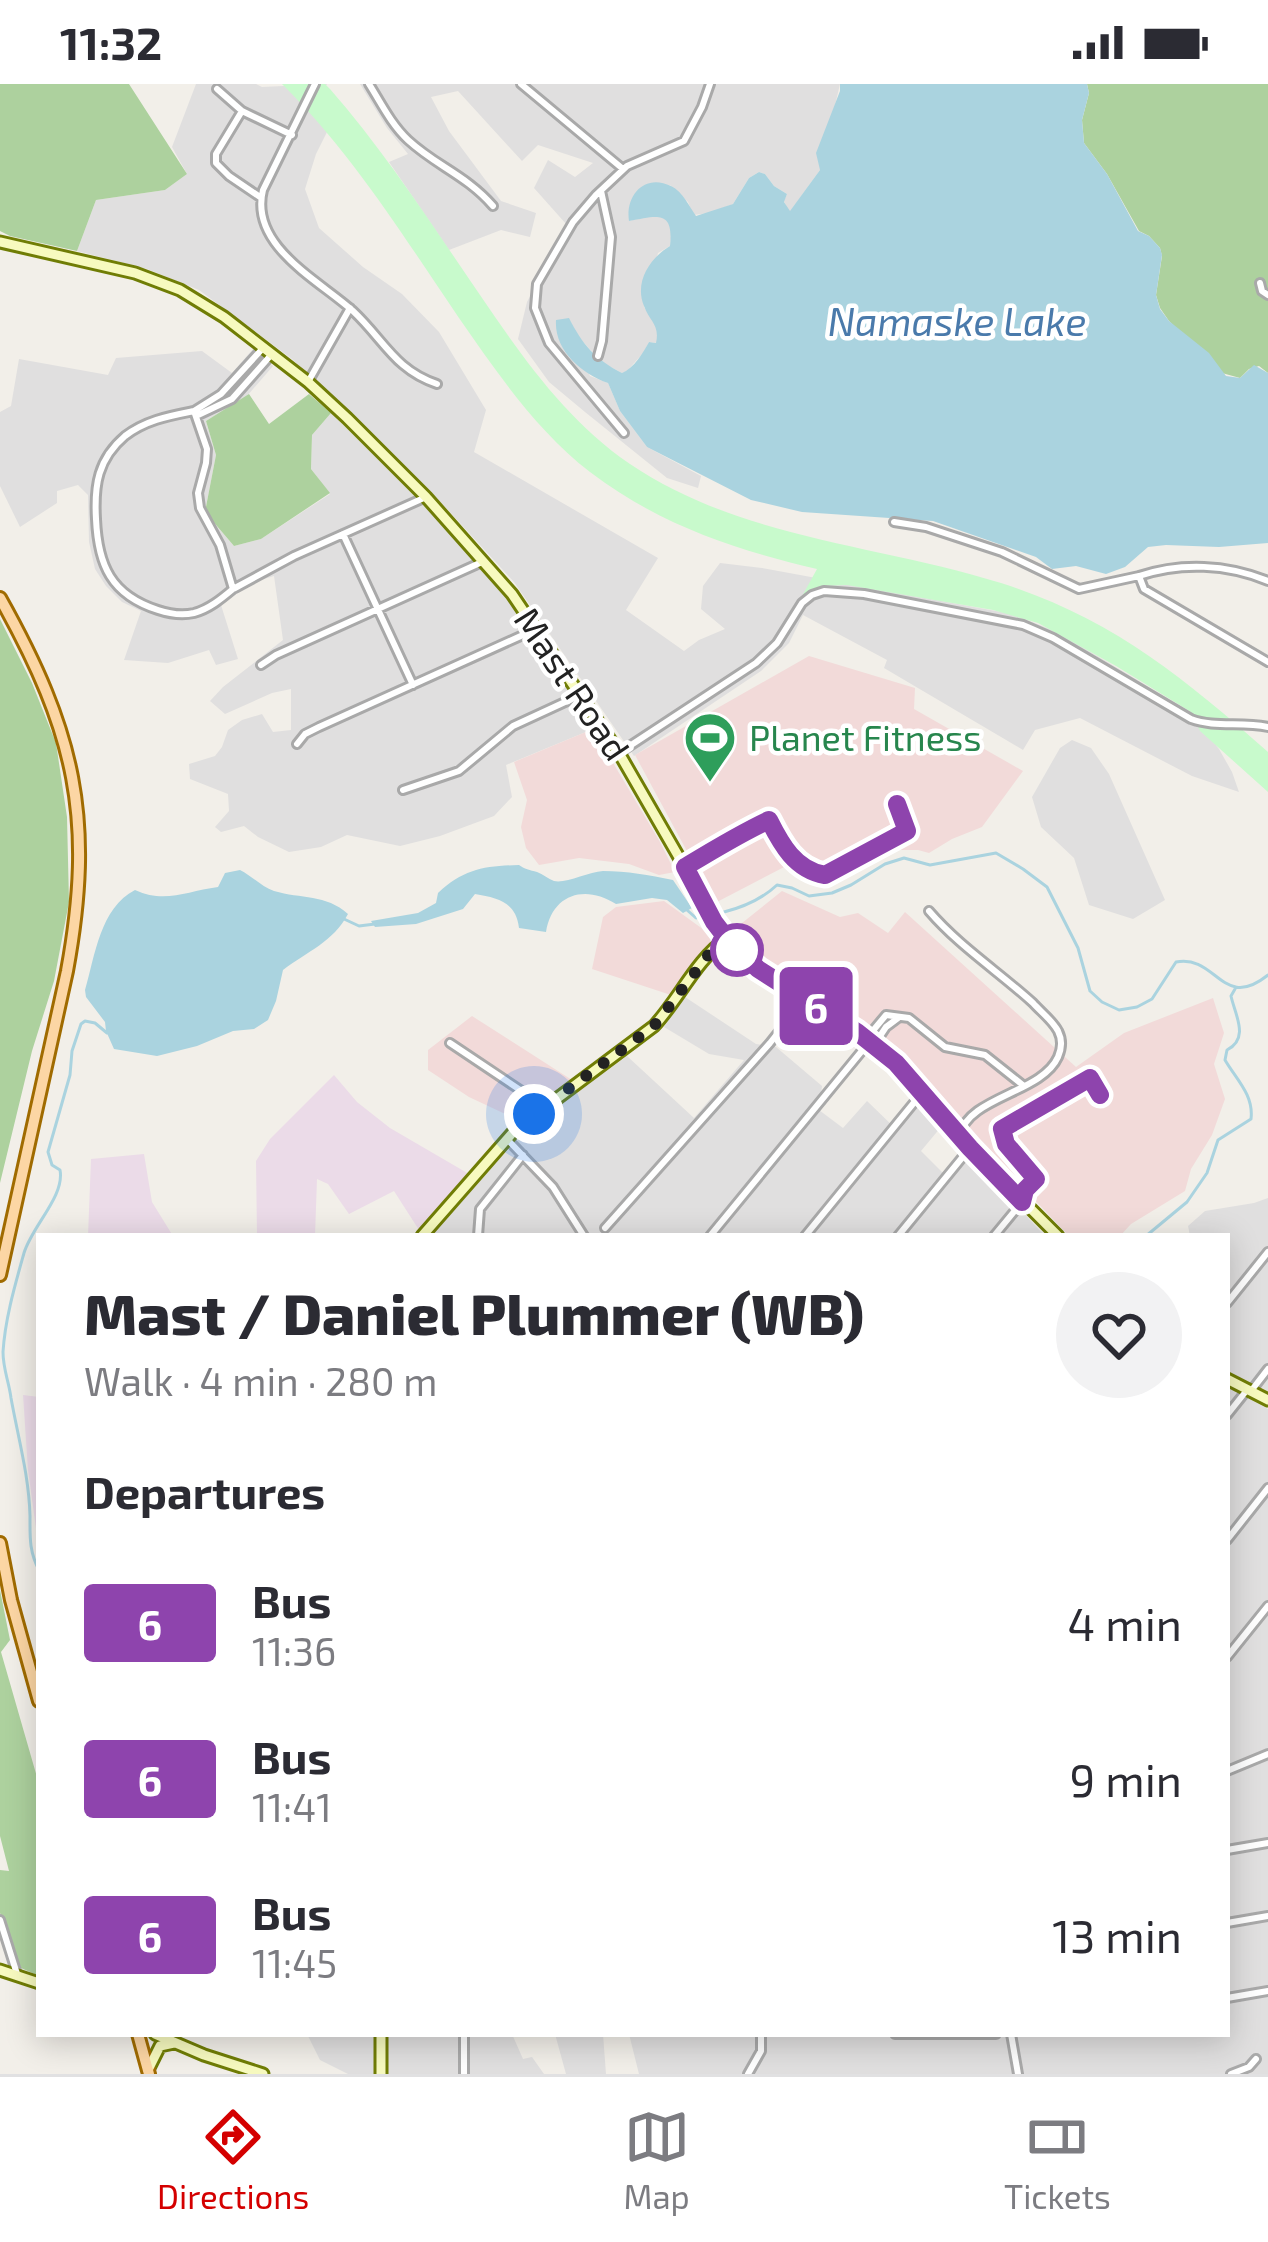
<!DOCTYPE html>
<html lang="en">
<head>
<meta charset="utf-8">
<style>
	:root { --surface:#fff; --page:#f2f2f3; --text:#2b2b33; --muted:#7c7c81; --line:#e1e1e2; --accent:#d40000 }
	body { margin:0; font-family:"Exo 2",sans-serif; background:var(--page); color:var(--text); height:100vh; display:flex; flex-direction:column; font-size:45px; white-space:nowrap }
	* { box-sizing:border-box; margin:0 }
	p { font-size:39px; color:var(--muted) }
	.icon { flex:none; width:66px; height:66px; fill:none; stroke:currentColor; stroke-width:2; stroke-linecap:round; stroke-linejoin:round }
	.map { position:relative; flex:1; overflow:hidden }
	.details { position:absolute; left:36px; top:1149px; width:1194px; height:804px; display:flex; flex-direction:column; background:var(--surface); border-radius:0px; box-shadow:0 6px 30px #0003 }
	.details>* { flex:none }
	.badge { padding:0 24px; border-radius:9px; font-size:42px; line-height:78px }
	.you { position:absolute; width:60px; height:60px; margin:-30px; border:9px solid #fff; border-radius:50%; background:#1a73e8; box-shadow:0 0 0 18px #1a73e833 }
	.map>.badge { position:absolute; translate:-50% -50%; box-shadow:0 0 0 6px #fff }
	h2 { padding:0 48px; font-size:45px; line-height:108px }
	.round { display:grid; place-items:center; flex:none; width:126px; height:126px; border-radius:63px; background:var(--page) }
	.overview { display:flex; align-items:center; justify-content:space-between; height:204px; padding:0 48px }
	h1 { font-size:57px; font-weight:800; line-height:90px }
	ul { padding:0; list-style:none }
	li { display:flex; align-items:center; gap:36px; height:156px; padding:0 48px }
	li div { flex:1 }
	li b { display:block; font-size:45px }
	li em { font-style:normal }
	li .badge { min-width:132px; font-weight:700; text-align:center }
	.status { display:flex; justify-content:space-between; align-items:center; height:84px; padding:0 60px; background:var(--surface); direction:ltr }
	.status svg { height:33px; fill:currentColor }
	.menu { display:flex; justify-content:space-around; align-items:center; height:168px; border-top:3px solid var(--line); background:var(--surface); font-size:33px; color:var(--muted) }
	.menu a { display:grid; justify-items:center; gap:6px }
	.menu .active { color:var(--accent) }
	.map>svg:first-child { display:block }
	.residential { fill:#e0dfdf }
	.commercial { fill:#f2dad9 }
	.industrial { fill:#ebdbe8 }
	.forest { fill:#add19e }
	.park { fill:#c8facc }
	.water { fill:#aad3df }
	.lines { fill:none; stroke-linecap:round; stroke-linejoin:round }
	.stream { stroke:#aad3df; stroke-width:3 }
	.street-casing { stroke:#a9a9a9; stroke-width:12 }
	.secondary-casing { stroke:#707d05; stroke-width:15 }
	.primary-casing { stroke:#a06b00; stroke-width:16 }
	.street { stroke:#fff; stroke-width:6 }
	.secondary { stroke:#f7fabf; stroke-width:9 }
	.primary { stroke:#fcd6a4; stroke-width:10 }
	.line-casing { stroke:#fff; stroke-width:27 }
	.line { stroke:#8e44ad; stroke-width:18 }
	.walk { stroke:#222; stroke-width:12; stroke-dasharray:0 21.6 }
	.stop-dot { fill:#fff; stroke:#8e44ad; stroke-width:6 }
	.labels { text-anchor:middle; stroke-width:9; stroke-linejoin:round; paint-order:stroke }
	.street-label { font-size:36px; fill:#222; stroke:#fff }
	.leisure-label { font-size:36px; fill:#27864d; stroke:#fff; text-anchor:start }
	.water-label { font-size:39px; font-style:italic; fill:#4a7aab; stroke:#fff }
</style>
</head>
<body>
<div class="status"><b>11:32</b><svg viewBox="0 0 49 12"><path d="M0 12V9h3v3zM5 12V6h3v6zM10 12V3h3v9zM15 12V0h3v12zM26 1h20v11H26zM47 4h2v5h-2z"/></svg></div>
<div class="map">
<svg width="1268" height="1990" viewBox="0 0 1268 1990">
	<rect width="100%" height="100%" fill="#f2efe9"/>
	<path class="residential" d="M196,0H256L262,3L327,0L312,24L331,40L316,70L305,105L319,144L363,183L402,210L439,248L486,326L474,368L658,474L626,526L684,567L699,556L725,545L701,525L703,502L720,479L762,484L1012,530L1057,548L1191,628L1219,665L1232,688L1239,708L1192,692L1080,634L1035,646L1023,666L884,584L887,576L803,531L789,559L761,587L634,672L514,498L436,413L292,275L199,206L147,185L77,167L96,116L165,106L187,90L172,63Z
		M360,0H840L820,86L789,129L784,117L787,110L774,102L765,90L759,88L749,94L733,120L710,129L693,131L688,118L670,101L629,137L652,131L662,133L669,137L672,145L670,162L658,169L644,223L659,245V253L657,259L649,258L644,268L627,287L622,289L601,278L578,252L569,235L590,292L608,299L620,327L647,363L701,392L698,404L667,394L585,328L549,298L518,255L527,218L567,141L534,104L548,76L575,93L593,79L538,61L522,77L458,7L431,13L449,47L501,117L536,129L530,153L501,146L449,166L389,78L408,70L387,44Z
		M253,265L273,282L247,312L206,337L216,371L205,428L234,462L261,455L330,410L311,385L312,351L331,329L429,425L484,483L527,541L593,645L506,681L512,713L494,732L440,752L400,762L347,751L321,763L289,768L258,753L244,742L221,748L215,743L229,727L228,710L190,695L189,680L215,672L222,663L228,646L242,636L262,630L273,648L291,646V605L272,609L225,630L210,617L223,603L283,556L274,492L251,499L221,521L238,575L216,581L209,566L168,579L124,576L141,527L122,518L106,502L95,485L89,458L88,411L78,401L57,407V419L20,443L0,402V328L11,322L19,275L108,291L116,274L202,267L232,289Z
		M1072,656L1091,664L1109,690L1165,816L1133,835L1089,821L1074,774L1041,743L1032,713L1060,664Z
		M685,913L756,960L776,963L822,1002L819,1026L843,1044L867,1017L897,1046L920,1017L941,1043L921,1067L950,1096L971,1073L1045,1152H430L496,1078L538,1037L627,972L694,1034L744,976L709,970L664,943Z
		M1268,1114V1307L1227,1288V1152H1190L1188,1142L1205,1127L1254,1119Z
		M1227,1303L1268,1325V1990H639L629,1950H1227Z
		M307,1950H512L523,1975L532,1973L544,1990H348L320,1976Z
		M555,1950H603L606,1990H566Z"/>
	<path class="commercial" d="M809,572L915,604L914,625L1023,687L982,743L952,755L929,769L918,766H897L834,800L814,801L786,782L715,819L635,671Z
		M593,645L660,758L675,788L659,791L629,780L579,774L539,781L526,764L521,743L527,716L514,678Z
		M782,807L840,833L858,829L888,849L905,828L1076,983L1124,949L1213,914L1224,949L1214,980L1225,1015L1212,1051L1191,1085L1185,1107L1131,1140L1120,1152H1069L961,1039L930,1001L890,962L759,875L732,847Z
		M664,817L711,851L710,859L674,912L592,885L603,833L616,823Z
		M472,932L572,996L532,1028L518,1036L469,1013L428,986V966Z"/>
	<path class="industrial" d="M334,991L357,1018L390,1044L469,1090L419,1146L394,1107L349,1130L328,1100L317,1095L315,1152H257L256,1077L270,1055Z
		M144,1070L152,1118L173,1152H88L91,1075Z
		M23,1311L39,1313V1466L28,1386Z"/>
	<path class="forest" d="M0,0H129L187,90L165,106L96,116L77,167L10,152L0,147Z
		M1087,0H1268V289L1259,282L1249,285L1240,294L1222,289L1169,237L1160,224L1156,211L1162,172L1160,164L1149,152L1139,147L1107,90L1084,59L1082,36L1089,9Z
		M249,310L269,340L309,310L331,329L312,351L311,385L330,409L261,455L234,462L205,428L216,371L206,337Z
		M0,535L32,599L56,659L67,733L69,818L54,897L32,967L0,1099Z
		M0,1506L10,1556L1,1568L39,1700V1892L21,1884L0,1829V1786L9,1787L0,1752Z"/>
	<path class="park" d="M282,0H325L330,5C386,69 432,141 480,211C523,274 566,336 630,380C741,455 877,460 1001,499C1111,534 1183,593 1268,668V708L1200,647L1191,628L1116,582L1038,539L993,526L847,501L820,502L801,514L817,485C735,466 658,440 590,388C536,346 498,290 459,234C404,153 352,69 282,0Z"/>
	<path class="water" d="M840,0H1087L1089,9L1082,36L1084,59L1107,90L1138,147L1149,152L1160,164L1162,171L1156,211L1160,225L1169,237L1209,269L1226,292L1240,294L1254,281L1268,289V459L1219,463L1166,461L1148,463L1125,483L1106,490L1076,482L1052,485L1036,473L933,437L802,428L751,416L647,363L620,327L608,299C581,289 554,266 556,236L569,234C582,260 596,276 622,289C634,284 643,269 649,258L656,259C660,241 650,238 644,222C634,198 650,174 670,162C674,125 657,132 629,137C625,111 645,89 671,102C683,108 689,122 696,132L733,120L749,94L759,88L765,90L774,102L787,110L784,118L790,127L820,86L816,69L840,7Z
		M519,781C524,785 530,786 537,788C543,790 548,795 554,797C565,800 588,788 603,787C627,787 649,791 673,796L692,824L683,829L667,816L652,814L616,820C585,800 552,810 546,848L519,844C516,818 498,814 475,810L463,825L416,840L375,843L371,837L418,829L436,819L438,809C464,785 484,782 519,781Z
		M240,786C252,792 262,803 274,807C301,815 326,810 348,830C333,858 308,867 283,886L276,917L268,936L254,945L233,947L197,962L157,972L114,965L106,947L105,938L86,913L85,906C95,872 100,824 135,806C165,820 187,807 218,803L225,789Z"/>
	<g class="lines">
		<path class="stream" d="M687,826L696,834
			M724,828C744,823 762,815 777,801L792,804L809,812L832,809L851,801L885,780L904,774L930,781L996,769L1023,785L1047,803L1078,864L1090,907L1102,918L1119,926L1137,923L1152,915L1176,878C1217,870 1222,928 1268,891
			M344,835L359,842L375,840
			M1146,1152L1187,1118L1207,1089L1218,1056L1251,1035C1254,1011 1236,995 1225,976L1227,966C1250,954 1235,931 1231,912L1235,905
			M39,1486C29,1467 30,1453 30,1432C29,1392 18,1353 11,1314C9,1298 3,1285 3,1268C5,1235 15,1201 24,1169C32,1142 65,1112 60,1086L52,1081L48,1068L70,991L72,967L81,940L85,937L95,939L107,949"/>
		<g class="street-casing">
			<path id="street" d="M315,0L263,106C249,162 320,197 353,227C384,256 395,286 437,300
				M369,0C381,19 391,40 408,56C436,82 466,91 493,122
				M521,0L623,85
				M217,5L242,27L292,51
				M242,27L216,70V79L229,92L260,113
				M1260,199L1262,207L1268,211
				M598,272L602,257L611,153L601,107
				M308,298L350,224
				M194,327L207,365L206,379L198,409L200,424L220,461L233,505C221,515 209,525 194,529C181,532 170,530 158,526C111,511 98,481 96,435C94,401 98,375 125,352C146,336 169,332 194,327Z
				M194,327L221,310L264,263
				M196,332L232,315L271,271
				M624,349L549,259L535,224L537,200L573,138L596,111L627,82L684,57L702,23L710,0
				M894,438L926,443L1002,468L1079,505L1139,492L1144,505L1268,578
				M343,450L413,601
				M1139,492C1181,478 1227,480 1268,497
				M235,504L294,472L426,413
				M261,581L276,571L482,478
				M297,660L305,650L319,643L534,546
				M619,669L756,579L777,559L802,519L812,511L824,507L864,510L1023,541L1053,554L1191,635C1215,644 1242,637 1268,643
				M403,706L459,687L513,642L578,612
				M929,827C959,862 999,888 1033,919C1041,928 1052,936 1058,947C1062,955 1062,964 1058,973C1042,1009 968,1013 960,1051
				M870,957L878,955L886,943L898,934
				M450,959L544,1022
				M507,1055L553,1103L584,1152
				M605,1144L770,959L805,915
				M478,1152L480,1125L523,1071
				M710,1152L870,957L871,949L886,931L909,934L945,963L985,971L1024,1002
				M805,1152L921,1010
				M898,1152L970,1064
				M994,1152L1022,1118
				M1227,1219L1268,1168
				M1251,1307L1268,1285
				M1227,1331L1247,1306
				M1227,1456L1268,1404
				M1227,1573L1268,1522
				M1227,1687L1268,1670
				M1227,1766L1268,1759
				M0,1836L17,1890
				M1227,1839L1268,1832
				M1227,1914L1268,1907
				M895,1950H996
				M1011,1950L1018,1990
				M464,1990V1950
				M748,1990L761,1967V1950
				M1231,1990L1249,1983L1256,1975"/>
		</g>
		<g class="secondary-casing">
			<path id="secondary" d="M0,158L135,189L180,206L224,233L308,298L347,334L426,413L512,510L619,669L726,855L758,885L857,948L896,979L970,1064L1058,1152
				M422,1152L515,1046L654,942C679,915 696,876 726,855
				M1227,1295L1268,1316
				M0,1886L39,1899
				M155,1950L204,1971L263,1990
				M148,1986L160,1962L174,1959
				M381,1990V1950"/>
		</g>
		<g class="primary-casing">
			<path id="primary" d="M0,514C75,648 95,735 67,887L0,1191
				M0,1459L11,1516L39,1617
				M138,1950L149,1990"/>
		</g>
		<use href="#street" class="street"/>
		<use href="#secondary" class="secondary"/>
		<use href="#primary" class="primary"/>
	</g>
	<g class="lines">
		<g class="line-casing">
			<path id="line" d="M897,720L907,747L825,791C795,786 781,760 769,736C739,750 713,766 685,783L714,838L731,860L758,885L857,948L896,979L970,1064L1022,1118L1025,1106L1036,1095L1006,1060L1002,1045L1090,994L1100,1011"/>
		</g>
		<use href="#line" class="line"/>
		<path class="walk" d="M534,1030L654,942L716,861L726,855L737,866"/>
	</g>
	<defs>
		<g id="stadium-pin" transform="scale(2.7)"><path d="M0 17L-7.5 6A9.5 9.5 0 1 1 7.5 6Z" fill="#2e9e5b" stroke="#fff"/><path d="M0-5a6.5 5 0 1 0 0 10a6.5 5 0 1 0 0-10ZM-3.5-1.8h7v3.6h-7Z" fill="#fff"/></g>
	</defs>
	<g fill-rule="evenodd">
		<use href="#stadium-pin" x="710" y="654"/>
	</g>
	<circle class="stop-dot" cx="737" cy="866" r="24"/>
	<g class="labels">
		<g class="street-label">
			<text transform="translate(572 600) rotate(56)" y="13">Mast Road</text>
		</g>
		<g class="leisure-label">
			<text x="749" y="667">Planet Fitness</text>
		</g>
		<g class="water-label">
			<text x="957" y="252">Namaske Lake</text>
		</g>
	</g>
</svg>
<div class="you" style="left:534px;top:1030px"></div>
<b class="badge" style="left:816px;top:922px;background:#8e44ad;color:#fff">6</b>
<section class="details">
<div class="overview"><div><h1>Mast / Daniel Plummer (WB)</h1><p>Walk · 4 min · 280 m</p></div><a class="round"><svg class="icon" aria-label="heart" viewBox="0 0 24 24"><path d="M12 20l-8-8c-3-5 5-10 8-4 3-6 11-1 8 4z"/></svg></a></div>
<h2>Departures</h2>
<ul>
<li><span class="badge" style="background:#8e44ad;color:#fff">6</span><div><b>Bus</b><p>11:36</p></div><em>4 min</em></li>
<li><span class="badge" style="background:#8e44ad;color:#fff">6</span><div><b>Bus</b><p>11:41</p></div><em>9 min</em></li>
<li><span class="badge" style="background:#8e44ad;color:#fff">6</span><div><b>Bus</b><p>11:45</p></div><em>13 min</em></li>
</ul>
</section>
</div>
<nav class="menu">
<a class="active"><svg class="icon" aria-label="directions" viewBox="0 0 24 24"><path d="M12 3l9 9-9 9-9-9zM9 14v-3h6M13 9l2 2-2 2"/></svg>Directions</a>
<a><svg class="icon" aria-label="map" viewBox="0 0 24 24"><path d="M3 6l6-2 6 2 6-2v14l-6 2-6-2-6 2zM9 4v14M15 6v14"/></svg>Map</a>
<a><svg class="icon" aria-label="tickets" viewBox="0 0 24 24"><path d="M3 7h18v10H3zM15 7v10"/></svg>Tickets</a>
</nav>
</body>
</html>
